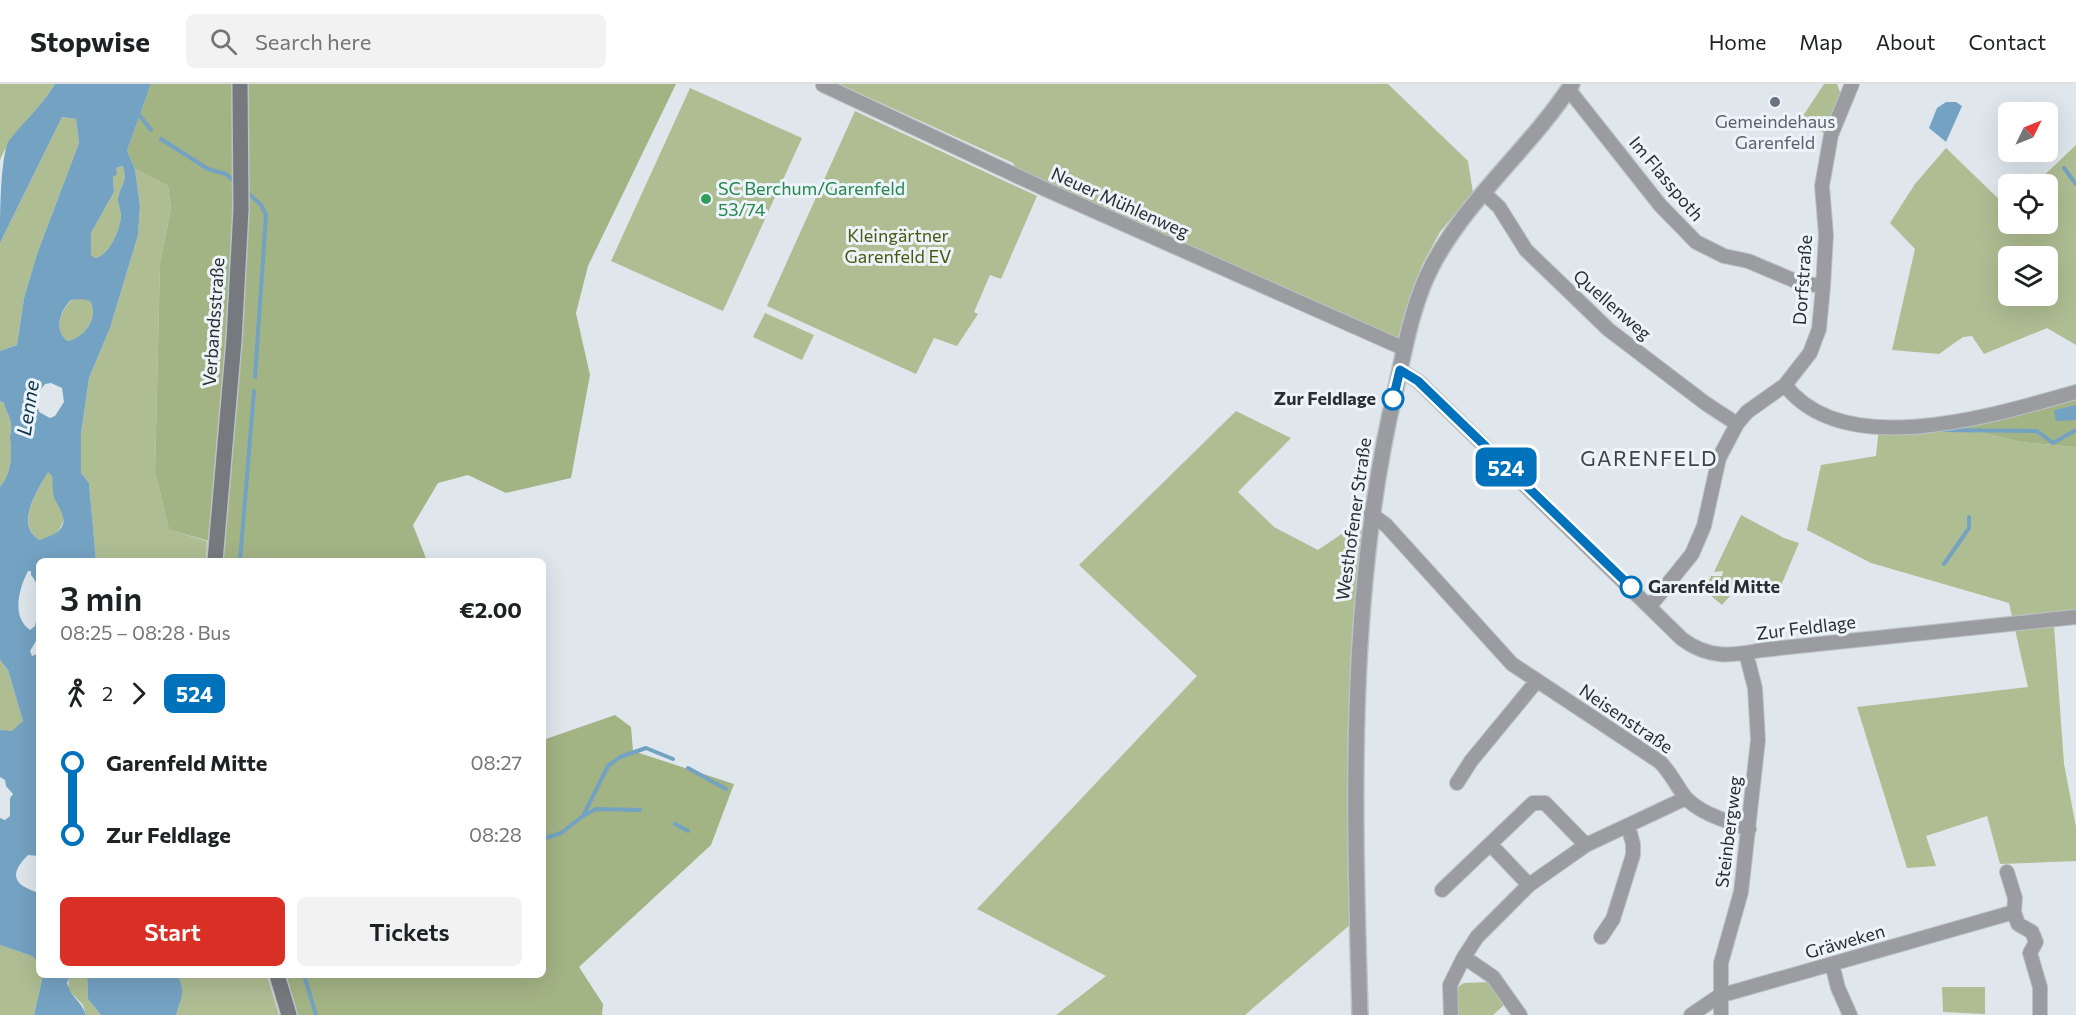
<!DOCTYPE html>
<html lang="en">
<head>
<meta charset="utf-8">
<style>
	:root { --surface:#fff; --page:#f2f2f2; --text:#202124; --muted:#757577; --line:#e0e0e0; --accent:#d93025 }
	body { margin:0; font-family:Commissioner,sans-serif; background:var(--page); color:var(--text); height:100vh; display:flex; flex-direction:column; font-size:22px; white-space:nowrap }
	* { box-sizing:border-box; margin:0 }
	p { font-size:20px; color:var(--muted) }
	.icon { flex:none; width:33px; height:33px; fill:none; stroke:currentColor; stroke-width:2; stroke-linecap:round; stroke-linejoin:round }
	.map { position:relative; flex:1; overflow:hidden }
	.details { position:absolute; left:36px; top:474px; width:510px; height:420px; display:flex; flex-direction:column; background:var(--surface); border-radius:9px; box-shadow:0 6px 24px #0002 }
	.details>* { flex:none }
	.badge { padding:0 12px; border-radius:9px; font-size:21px; line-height:39px }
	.needle { width:39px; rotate:47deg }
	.controls { position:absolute; left:1998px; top:18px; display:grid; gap:12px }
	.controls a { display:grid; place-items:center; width:60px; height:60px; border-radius:9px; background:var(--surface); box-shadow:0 6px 24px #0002; font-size:30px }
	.map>.badge { position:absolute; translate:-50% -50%; box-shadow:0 0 0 3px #fff }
	.legs { display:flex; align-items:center; gap:9px; height:66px; padding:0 24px; font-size:20px }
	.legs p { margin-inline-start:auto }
	.headline { display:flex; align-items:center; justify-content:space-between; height:102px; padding:0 24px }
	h1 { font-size:33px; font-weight:600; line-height:45px }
	.action { display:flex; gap:12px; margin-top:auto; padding:12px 24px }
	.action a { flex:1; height:69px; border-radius:9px; background:var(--accent); color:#fff; font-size:24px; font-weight:600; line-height:69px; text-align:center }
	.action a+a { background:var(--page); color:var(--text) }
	ul { padding:0 24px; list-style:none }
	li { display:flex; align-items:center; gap:21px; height:72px; font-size:22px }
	li i { display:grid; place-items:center; width:9px; height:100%; margin:0 8px; background:currentColor }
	li i::after { content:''; width:15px; height:15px; margin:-8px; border:4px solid; border-radius:50%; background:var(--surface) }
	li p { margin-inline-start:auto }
	li:first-child i { background:linear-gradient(#0000 50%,currentColor 0) }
	li:last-child i { background:linear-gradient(currentColor 50%,#0000 0) }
	header { display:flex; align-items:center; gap:36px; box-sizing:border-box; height:84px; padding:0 30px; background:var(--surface); border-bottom:2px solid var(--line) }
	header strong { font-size:28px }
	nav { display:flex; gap:33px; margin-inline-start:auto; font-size:21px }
	.search { width:420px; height:54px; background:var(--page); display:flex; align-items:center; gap:15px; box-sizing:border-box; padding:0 21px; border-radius:9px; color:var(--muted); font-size:22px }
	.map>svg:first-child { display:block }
	.green { fill:#aebd92; fill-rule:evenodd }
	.forest { fill:#a2b384 }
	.water { fill:#74a2c2; fill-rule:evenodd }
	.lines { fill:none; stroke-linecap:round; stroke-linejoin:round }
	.stream { stroke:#74a2c2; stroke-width:4 }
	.minor-casing { stroke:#bbc2c7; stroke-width:16 }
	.tertiary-casing { stroke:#bbc2c7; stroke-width:18 }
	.secondary-casing { stroke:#bbc2c7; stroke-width:18 }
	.minor { stroke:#9a9ca0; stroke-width:14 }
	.tertiary { stroke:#9a9ca0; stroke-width:15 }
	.secondary { stroke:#76797e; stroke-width:15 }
	.line-1-casing { stroke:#fff; stroke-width:14 }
	.line-1 { stroke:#0072bc; stroke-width:9 }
	.worship-dot { fill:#6b7280; stroke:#ecf4fa; stroke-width:2 }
	.leisure-dot { fill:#2e9e5b; stroke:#ecf4fa; stroke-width:2 }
	.stop-1-dot { fill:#fff; stroke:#0072bc; stroke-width:3 }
	.labels { text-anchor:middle; stroke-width:6; stroke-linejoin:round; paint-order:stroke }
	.worship-label { font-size:18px; fill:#5b616d; stroke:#ecf4fa }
	.street-label { font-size:18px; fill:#2b2e30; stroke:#ecf4fa }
	.leisure-label { font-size:18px; fill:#27864d; stroke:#ecf4fa; text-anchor:start }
	.park-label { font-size:18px; fill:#465a11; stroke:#ecf4fa }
	.stop-label { font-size:18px; font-weight:bold; fill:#2b2e30; stroke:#ecf4fa; text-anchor:end }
	.water-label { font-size:20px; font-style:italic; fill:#0d344b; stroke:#ecf4fa }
	.quarter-label { font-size:21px; letter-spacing:1.5px; fill:#3d4348; stroke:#ecf4fa }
</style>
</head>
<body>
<header>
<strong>Stopwise</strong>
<div class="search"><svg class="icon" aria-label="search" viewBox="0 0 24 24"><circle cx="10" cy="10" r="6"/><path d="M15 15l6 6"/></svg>Search here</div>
<nav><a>Home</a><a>Map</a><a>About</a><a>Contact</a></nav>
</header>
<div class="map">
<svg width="2076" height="931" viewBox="0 0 2076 931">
	<rect width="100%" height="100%" fill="#dfe7ed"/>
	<path class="green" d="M0,0H55C39,27 12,47 0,76Z
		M839,0H1388L1468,77L1473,109L1440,148L1422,181L1399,254L1395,256L1017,86L1013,79Z
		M1824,0H1837L1841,11L1825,50L1801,35Z
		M690,4L802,54L723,227L611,177Z
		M855,27L1037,112L1001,195L990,191L974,228L978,230L957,262L934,254L916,290L767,222Z
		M62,33L76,35L79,59L37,170L24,214L17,261L0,267V159Z
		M2076,61V261L2047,244L1984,270L1972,252L1963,253L1939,270L1892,266L1915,165L1890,139L1915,100L1946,64L2008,124V140H2048V100H2035ZM2008,172H2048V212H2008Z
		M124,82C127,103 121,98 118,114C117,119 121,127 121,132C120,146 109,172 95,174L91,171V149L114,108L113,93L116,84Z
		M135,85L168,102L171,124L160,179L155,388L169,446L207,457L206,477H96L89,399L81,389V350L89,294L110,244L138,151L140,122Z
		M82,214L90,217C99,234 85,253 68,257C53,248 60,226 72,216Z
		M765,229L814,251L802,276L753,253Z
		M0,317L4,319C5,326 10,332 11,340C12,345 10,350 10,354C12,373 12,388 0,403Z
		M1236,327L1291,354L1238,408L1274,443L1318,466L1371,430L1358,834L1245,931H1056L1106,892L977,825L1197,592L1079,481Z
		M1947,340L2021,358L2076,363V526L2053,528L2064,680L2076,743V777L2000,780L1987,732L1926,752L1936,782L1907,784L1857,623L2028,603L2009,519L1871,479L1807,446L1821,381L1876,372L1879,342Z
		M48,387L52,392C60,419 78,446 40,456C14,441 38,407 48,387Z
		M1741,431L1784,454L1799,459L1780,504V510L1775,508L1777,502L1747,493L1722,521L1710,511L1707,502L1711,492H1722L1723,487L1714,488Z
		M0,576L8,586L23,637L12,648L0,646Z
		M0,861L32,872L39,879V891H43L34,931H0Z
		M77,891H87L88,915L101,931H86L83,921L68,905L69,894L72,892L74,895Z
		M177,891H267L279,931H176L180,920Z
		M1489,898L1504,921L1493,931H1458L1456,904L1464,899Z
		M1942,903H1985V930L1943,928Z"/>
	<path class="forest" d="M151,0H676L588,182L576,229L590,291L571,394L506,409L468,391L438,399L413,441L427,477H223L224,461L169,446L155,388L160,179L171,124L168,102L135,85L127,67Z
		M2076,308V363L2021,358L1947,340Z
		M615,631L631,643L633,667L734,700L711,761L579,883L603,920L602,931H298L286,891H543V656Z"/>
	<path class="water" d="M55,0H151L127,67L135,85L140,122L138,151L110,244L89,294L81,350V389L89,399L96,477H39V552L30,567L32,572L39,569V772L28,771C8,791 14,801 39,809V879L32,872L0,861V734L5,736L10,732V714L13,710L6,702L5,696L0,693V646L12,647L23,637L8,586L0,576V403C12,388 12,373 10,354C10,350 12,345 11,340C10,332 5,326 4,319L0,317V267L17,261L24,214L37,170L79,59L76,35L62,33L0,159C0,134 0,78 8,58C23,38 42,22 55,0ZM123,82C128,99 121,99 118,114C117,119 121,126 121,132C120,146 109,172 95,174L91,171V149L114,108L113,93L117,90L116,84ZM82,215L90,217C99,234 85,253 68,257C53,248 60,226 71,216ZM51,299L62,304L64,318L55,332L50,334L39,328L36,312L45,300ZM48,388L52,392C53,398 52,410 55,416C70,440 65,447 40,456C14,442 37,407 48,388ZM28,487H31V491C43,504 38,526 35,542L30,546C11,533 19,504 28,487Z
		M1946,18H1956L1962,22L1946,58L1929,44L1937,24Z
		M2076,321V336L2056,337L2054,326Z
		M43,891H77L74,895L70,892L67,899C70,912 82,918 86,931H34Z
		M87,891H177C186,906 181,916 176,931H101L88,915Z"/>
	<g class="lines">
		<path class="stream" d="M137,28L151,46
			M161,55L208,85L226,90L235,98
			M2064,84L2076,100
			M246,107L261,121L266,131L255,293
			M1942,346L2037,347L2053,359L2076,346
			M240,477L254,307
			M1944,480L1969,444V433
			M688,684L726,705
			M583,732L596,725L640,726
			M675,740L688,747
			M543,755L561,749L583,732L608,682L620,673L646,664L673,675
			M304,891L316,931"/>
		<g class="minor-casing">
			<path id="minor" d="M823,1L1047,106L1405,265
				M1569,6L1660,121L1696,158L1724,172L1748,177L1793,196L1823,203
				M1484,109L1499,123L1526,166L1609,246L1705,319L1737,340
				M1400,286L1418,297L1682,555C1709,575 1731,572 1762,566L2076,533
				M1785,301C1844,379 1998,330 2076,308
				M1371,430L1386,441L1512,580L1660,678C1671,689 1676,701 1685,713C1700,730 1728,737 1749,745
				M1650,522L1692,470L1704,442L1719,374L1737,340L1747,328L1785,301L1810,269L1819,245L1823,203L1826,151L1822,102L1831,51L1852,0
				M1457,699L1471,677L1536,598
				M1490,760L1529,801
				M2007,788L2015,814L2014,828L2018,840L2032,848L2036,858L2030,869L2040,903V931
				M1442,806L1533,719H1545L1586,761
				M1601,853L1613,835L1633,771V760L1628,742
				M1464,873L1493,893L1520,931
				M1832,880L1838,904L1850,931
				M1451,931L1450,901L1464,873L1477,853L1529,801L1586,761L1686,714
				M1691,931L1719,912L2014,828
				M1721,931V879L1741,808L1758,656L1755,604L1746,569"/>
		</g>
		<g class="tertiary-casing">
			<path id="tertiary" d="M1360,931C1354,723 1347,507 1396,304C1405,263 1413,217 1433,180C1469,113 1531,63 1572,0"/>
		</g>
		<g class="secondary-casing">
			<path id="secondary" d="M215,477L234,256L241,125L240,0
				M277,891L289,931"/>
		</g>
		<use href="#minor" class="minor"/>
		<use href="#tertiary" class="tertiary"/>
		<use href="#secondary" class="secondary"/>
	</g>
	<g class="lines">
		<g class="line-1-casing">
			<path id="line-1" d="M1393,315L1400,286L1418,297L1631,503"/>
		</g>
		<use href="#line-1" class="line-1"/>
	</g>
	<circle class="worship-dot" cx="1775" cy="18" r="6"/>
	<circle class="leisure-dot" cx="706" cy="115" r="6"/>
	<g class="stop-1-dot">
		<circle cx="1393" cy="315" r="10"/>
		<circle cx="1631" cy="503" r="10"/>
	</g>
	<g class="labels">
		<g class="worship-label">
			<text x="1775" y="44">Gemeindehaus<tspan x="1775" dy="21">Garenfeld</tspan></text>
		</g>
		<g class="street-label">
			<text transform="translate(1666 95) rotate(50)" y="6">Im Flasspoth</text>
			<text transform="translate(1120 119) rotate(24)" y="6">Neuer Mühlenweg</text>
			<text transform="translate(1803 196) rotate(-86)" y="6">Dorfstraße</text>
			<text transform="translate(1612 221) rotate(41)" y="6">Quellenweg</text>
			<text transform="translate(214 238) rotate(-86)" y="6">Verbandsstraße</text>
			<text transform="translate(1354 435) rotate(-82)" y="6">Westhofener Straße</text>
			<text transform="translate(1806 544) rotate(-7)" y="6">Zur Feldlage</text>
			<text transform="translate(1626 635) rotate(34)" y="6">Neisenstraße</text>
			<text transform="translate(1729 748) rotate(-83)" y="6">Steinbergweg</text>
			<text transform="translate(1845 858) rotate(-16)" y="6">Gräweken</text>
		</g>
		<g class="leisure-label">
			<text x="718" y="111">SC Berchum/Garenfeld<tspan x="718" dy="21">53/74</tspan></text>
		</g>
		<g class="park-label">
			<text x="898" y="158">Kleingärtner<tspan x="898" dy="21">Garenfeld EV</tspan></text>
		</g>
		<g class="stop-label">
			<text x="1376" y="321">Zur Feldlage</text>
			<text x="1648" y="509" text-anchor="start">Garenfeld Mitte</text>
		</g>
		<g class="water-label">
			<text transform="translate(28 324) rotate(-81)" y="7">Lenne</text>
		</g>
		<g class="quarter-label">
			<text x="1649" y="382">GARENFELD</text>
		</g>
	</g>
</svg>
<div class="controls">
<a><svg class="needle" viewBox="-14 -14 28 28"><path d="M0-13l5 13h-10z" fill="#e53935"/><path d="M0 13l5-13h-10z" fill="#757577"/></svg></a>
<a><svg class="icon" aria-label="locate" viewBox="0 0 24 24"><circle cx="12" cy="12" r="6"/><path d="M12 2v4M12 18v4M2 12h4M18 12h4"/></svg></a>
<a><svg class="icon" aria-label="layers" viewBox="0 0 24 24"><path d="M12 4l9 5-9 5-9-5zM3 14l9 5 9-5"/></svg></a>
</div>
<b class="badge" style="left:1506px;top:383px;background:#0072bc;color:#fff">524</b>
<section class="details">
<div class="headline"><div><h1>3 min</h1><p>08:25 – 08:28 · Bus</p></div><b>€2.00</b></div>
<div class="legs"><svg class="icon" aria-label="walk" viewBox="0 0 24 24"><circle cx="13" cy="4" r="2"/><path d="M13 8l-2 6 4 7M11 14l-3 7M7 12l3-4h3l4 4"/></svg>2<svg class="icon" aria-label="forward" viewBox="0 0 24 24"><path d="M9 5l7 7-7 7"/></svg><b class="badge" style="background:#0072bc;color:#fff">524</b></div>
<ul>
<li><i style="color:#0072bc"></i><b>Garenfeld Mitte</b><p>08:27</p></li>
<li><i style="color:#0072bc"></i><b>Zur Feldlage</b><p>08:28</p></li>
</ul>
<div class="action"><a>Start</a><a>Tickets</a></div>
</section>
</div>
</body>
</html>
